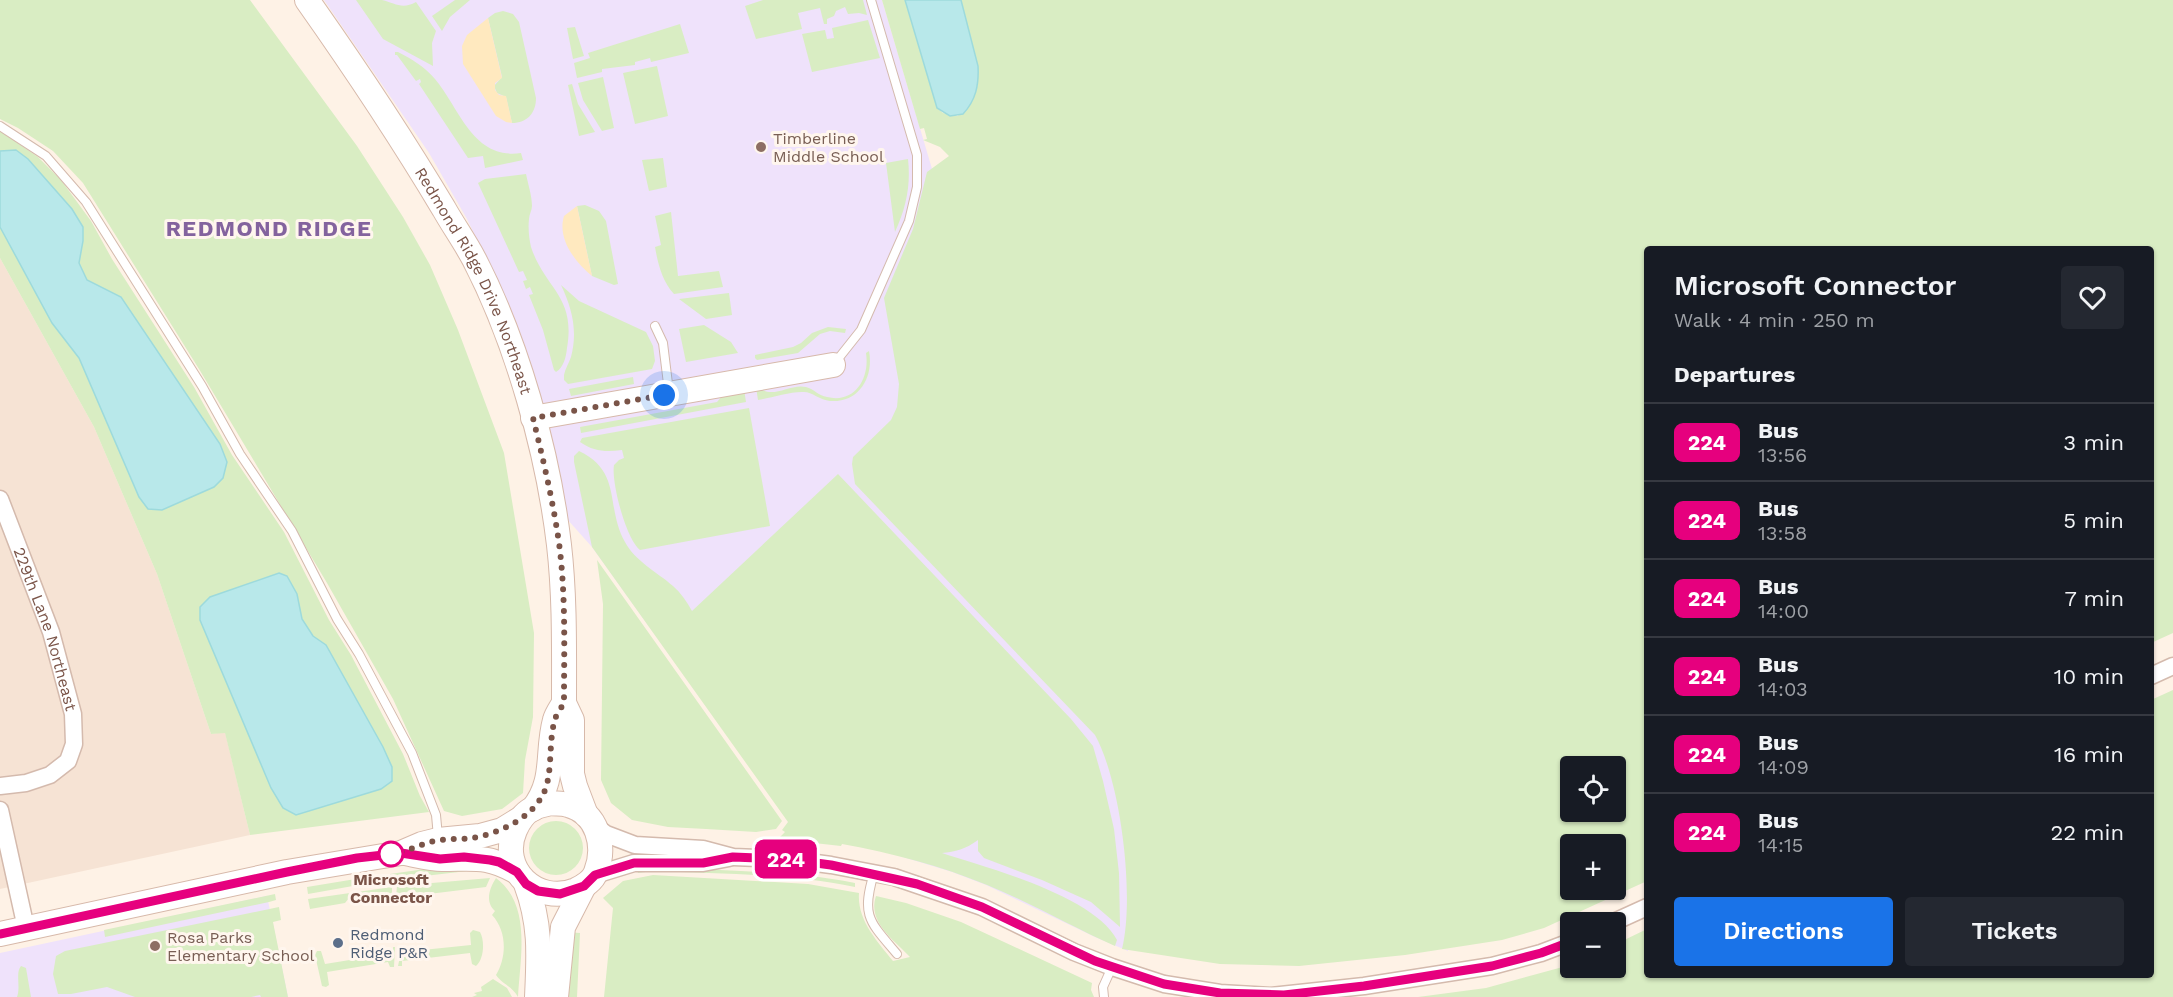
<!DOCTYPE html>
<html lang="en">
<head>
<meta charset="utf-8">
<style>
	:root { --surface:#171b24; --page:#242831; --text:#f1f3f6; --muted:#9ea1a6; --line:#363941; --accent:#1a73e8 }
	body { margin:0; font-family:"Work Sans",sans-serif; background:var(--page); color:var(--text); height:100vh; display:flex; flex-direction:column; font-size:22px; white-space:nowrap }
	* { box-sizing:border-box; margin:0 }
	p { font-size:20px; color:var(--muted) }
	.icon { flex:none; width:33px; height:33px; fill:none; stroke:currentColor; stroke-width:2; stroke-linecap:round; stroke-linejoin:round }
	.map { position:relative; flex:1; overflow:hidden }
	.details { position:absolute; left:1644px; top:246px; width:510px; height:732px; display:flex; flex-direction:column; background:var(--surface); border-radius:6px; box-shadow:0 2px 4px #0004 }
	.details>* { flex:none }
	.badge { padding:0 12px; border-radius:9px; font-size:21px; line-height:39px }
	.fabs { position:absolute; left:1560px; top:756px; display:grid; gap:12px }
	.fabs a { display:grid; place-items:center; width:66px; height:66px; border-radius:6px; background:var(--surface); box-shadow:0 2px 4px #0004; font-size:30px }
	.you { position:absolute; width:30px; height:30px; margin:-15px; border:4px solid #fff; border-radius:50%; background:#1a73e8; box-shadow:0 0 0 9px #1a73e833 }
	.map>.badge { position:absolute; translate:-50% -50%; box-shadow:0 0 0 3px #fff }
	h2 { padding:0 30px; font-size:22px; line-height:54px }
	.round { display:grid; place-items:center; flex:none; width:63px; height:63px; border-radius:6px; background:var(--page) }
	.head { display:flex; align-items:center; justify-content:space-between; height:102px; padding:0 30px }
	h1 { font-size:28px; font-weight:600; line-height:45px }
	.action { display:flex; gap:12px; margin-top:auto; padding:12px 30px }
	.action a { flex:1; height:69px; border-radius:6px; background:var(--accent); color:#fff; font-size:24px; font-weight:600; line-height:69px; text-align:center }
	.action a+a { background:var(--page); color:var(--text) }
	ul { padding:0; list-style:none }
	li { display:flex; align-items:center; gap:18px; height:78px; padding:0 30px; border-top:2px solid var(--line) }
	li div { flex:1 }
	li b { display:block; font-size:22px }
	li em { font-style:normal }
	li .badge { min-width:66px; font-weight:700; text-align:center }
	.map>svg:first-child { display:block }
	.residential { fill:#f6e3d4 }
	.education { fill:#efe2fb }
	.green { fill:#d9edc3; fill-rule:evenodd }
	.sand { fill:#ffe9bf }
	.water { fill:#b8e8ea; stroke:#9ddadc; stroke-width:1.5 }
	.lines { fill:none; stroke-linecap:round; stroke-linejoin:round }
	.lane-casing { stroke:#d4baad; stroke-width:10 }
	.street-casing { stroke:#d4baad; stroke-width:19 }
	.secondary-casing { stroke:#d7b9aa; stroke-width:26 }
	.lane { stroke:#fff; stroke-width:8 }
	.street { stroke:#fff; stroke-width:16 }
	.secondary { stroke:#fff; stroke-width:24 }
	.line-casing { stroke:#fff; stroke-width:14 }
	.line { stroke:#e6007e; stroke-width:9 }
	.walk { stroke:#7a5448; stroke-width:6; stroke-dasharray:0 10.8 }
	.education-dot { fill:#8d6e63; stroke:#fff6ee; stroke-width:2 }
	.stop-dot { fill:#fff; stroke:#e6007e; stroke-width:3 }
	.service-dot { fill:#5c6f8a; stroke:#fff6ee; stroke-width:2 }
	.labels { text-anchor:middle; stroke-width:6; stroke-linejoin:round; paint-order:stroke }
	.education-label { font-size:16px; fill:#785e54; stroke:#fff6ee; text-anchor:start }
	.street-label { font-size:16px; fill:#7a5448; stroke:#fff6ee }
	.stop-label { font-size:16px; font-weight:bold; fill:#7a5448; stroke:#fff6ee }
	.service-label { font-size:16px; fill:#4e5e75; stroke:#fff6ee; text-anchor:start }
	.district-label { font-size:22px; font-weight:bold; letter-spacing:1.5px; fill:#83639e; stroke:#fff6ee }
</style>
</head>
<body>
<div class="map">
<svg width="2173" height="997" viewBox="0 0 2173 997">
	<rect width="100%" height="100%" fill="#fef2e6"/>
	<path class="residential" d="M0,258L94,427L157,574L211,734L225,732L250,835L0,889Z"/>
	<path class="education" d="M324,0H882L943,206L1109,739L1132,823L1128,951L1095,937L986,885L952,872L789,822L592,547L567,519L556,456L535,377L501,290L467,219L429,153Z
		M267,896L288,997H0V953Z"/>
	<path class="green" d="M0,0H250L357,146L403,217L430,265L458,330L504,453L534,633L533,717L525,760L523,793L502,809L462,816L444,811L393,699L327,583L199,369L83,183L53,151L18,128L0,119Z
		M356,0C364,0 374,0 382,0C395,3 402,10 416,2L436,31L432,43L433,66L383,39Z
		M455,0H470L450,17L442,31L432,16Z
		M763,0H863L867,15L859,13L848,14L845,7L836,11L834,16L827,19V24H824L820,8L798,13L802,29L756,39L745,6Z
		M882,0H905L937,108L943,113L958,116L978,84V66L961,0H2173V633L2151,643V249H1647V881L1544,928L1502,940L1405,955L1299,966L1220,964L1122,949C1135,897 1121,782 1095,735L855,484L852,464L853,457L891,420L897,407L899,384L884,298L913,229L927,172L949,156L940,147L923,140L927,139L924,128L920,129ZM1570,766H1616V812H1570ZM1570,844H1616V890H1570Z
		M503,11L513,14L519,22L536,98C536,113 527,123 512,123L506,97L497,93L494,86L502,77L488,18L495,13Z
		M868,20L880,58L812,72L802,34L825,30L827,39L834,38L832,28Z
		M680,24L689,53L651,62L650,58L635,62V65L602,69V72L577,78L574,63L590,58L588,53Z
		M575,27L584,56L573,59L567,28Z
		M398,52C412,59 425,67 435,79C460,109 473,160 521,153L523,160L485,168L483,156L468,158L419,84L421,82L420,79L416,81L397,55H395V52Z
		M657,66L668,116L635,124L623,73Z
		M603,77L614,128L602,131L583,100L578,83Z
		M572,84L578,104L595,132L579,136L568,85Z
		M0,131L38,157L61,180L91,221L112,259L194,387L232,455L284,532L329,620L351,655L403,754L420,796L429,812L250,835L225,733L211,734L157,574L94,427L0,258Z
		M663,158L667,187L649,191L642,160Z
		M908,159C911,185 906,208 895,232L886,163Z
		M526,174C528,184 532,196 532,206C532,210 529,215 529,219C528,228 529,238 531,247C545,289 576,296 567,348C566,357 564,367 556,372L554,370L543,330L529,295L533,294L530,287L526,289L523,281L527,280L523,271L519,272L478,183L485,179Z
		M585,205L599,211L606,221L618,284L614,285L592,276L577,206Z
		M671,212L678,276L719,271L723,287L674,294C662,281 658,264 655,247L661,245L655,216Z
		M561,285L579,301L646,332L653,346L655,361L652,369L568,384L564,380V375C565,369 569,363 571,357C578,331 572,308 561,285Z
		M729,293L732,315L706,319L679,299Z
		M704,325L731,342L738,353L686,362L679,329Z
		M828,327L846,329L845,333L830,331L820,334L798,353L757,360L755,358V355L793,347L801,343L812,333Z
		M869,351C874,377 859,403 830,401C820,400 812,392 804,392C792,391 770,398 758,400L756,387C760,388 764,392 769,392C781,393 794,384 806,387C814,389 819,396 827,397C855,404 870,378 866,353Z
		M633,377L634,384L571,396L569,389Z
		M744,389L746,402L581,433L580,427L717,402L723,395Z
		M749,408L770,526L640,550C626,539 611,482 614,465L619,460L624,458L622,450C607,452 594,452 580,442L582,438Z
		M579,451C623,472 605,507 625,542C635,561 657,572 673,586C681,593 687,602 692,611L838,474L1071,719L1093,746L1103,781L1114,829L1119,873L1120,927L1091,902L1042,880L984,858L978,851V840C966,849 955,852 942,853C988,868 1094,896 1117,940L1115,946C1072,927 1031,903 987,885C941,866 892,853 842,844L841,846L778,839L785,832L782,830L788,822L592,547L574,462V456Z
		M597,560L782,821L776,829L756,832L706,829L668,827L632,820L611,803L601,780L603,604Z
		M2173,690V997H1418L1486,988L1570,965V968H1616V944L1647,929V975H2151V700Z
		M529 848a27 27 0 1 1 54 0a27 27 0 1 1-54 0Z
		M453,865L476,870L390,880V874Z
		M653,867C720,871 789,870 855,883V887C789,873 720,874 653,871L638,873L637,869Z
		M380,875L381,881L308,894L307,887Z
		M653,875L808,884L859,893C857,920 877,941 893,961L910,957C894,940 867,922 876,896L906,903L961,922L1092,983L1091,990L1094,997H604L613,908L603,898L623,881Z
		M490,878L486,887L396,898L397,886Z
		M496,878C532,905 520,958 518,997C511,985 503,985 496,975C507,957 507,931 492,915L495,911C485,902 489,889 496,878Z
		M392,887V896L384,897L376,894L349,898L345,903L310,909L308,899Z
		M275,894L276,900L269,902L105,937L104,930Z
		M279,907L281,920L273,922L288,997H261L260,995L251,997H135L107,987L71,994H58L53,974L56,956L65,951Z
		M473,930L480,932C485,941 484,959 476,966L472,964L470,953L402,961V966H398L401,952L399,946H402L403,952L471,945L470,933Z
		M566,932L580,933L577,997H566Z
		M393,947H395L394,967H390L388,962L327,972L329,985L326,987L322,986L315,955L317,951H321L325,964L393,953Z
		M21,966L26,968L31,997H17C21,987 15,973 21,966Z
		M493,979L507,988L512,997H440H472L477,995L474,993L482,991L481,987Z"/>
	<path class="sand" d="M488,18L502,78L495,83V90L499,95L506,96L512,123L506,122L496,116L463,64L462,46L467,35Z
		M577,206L592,276C575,262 557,239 564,216Z"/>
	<path class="water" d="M905,0H961L978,66C979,85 976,100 963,114L950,116L937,108Z
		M16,150L28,159L72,209L83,227V241L79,263L87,280L121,297L220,444L227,462L223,478L214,487L162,510L148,509L139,497L79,358L52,323L0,227V151Z
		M279,573L287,576L297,594L302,619L313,636L326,645L383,747L392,767V781L381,789L296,815L283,808L271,788L200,620V607L210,597Z"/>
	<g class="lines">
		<g class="lane-casing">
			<path id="lane" d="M0,126L46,156L86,202L202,386L240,454L292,531L337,619L359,654L412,753L436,815L438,837
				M655,326L663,343L669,392
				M834,364L861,330L909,221L917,187V155L871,0
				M874,873C861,916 869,921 897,954
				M1104,997L1103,987L1112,967"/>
		</g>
		<g class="street-casing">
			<g id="street">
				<path id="s1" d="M0,499L51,632L73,714L74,744L68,761L50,775L26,783L0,786"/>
				<path d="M2151,676L2173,666"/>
				<path d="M0,810L26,928"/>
				<path d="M595,826L606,834L635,845L703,849L733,857L786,859L831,865L894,877L982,907L1074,952L1112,967L1164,984L1220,993L1271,996L1364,986L1492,966L1541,953L1570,942"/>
				<path d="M595,875L634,863H703L729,858"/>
				<path d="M1614,922L1647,907"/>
			</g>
		</g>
		<g class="secondary-casing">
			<g id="secondary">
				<path id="s2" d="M307,0C355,68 401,137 444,209C453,225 465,242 474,259C517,342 548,452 559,545C565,597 564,650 564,703L572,720V774L575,786L586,815"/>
				<path d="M533,418L833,365"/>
				<path d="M550,803C555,804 562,803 568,805C598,813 606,846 596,872C593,881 584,886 576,890C537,906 498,869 515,830C519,821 523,814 532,809C537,806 544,805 550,803Z"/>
				<path d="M533,809C556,780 546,753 555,720C556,715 561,708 564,703"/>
				<path d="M404,853C416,855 430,859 442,859C475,859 487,855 517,872"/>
				<path d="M526,884C541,924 539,955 537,997"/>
				<path d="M0,934L287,872L401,853L422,844L438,840L480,836L502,830L520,819"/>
				<path d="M556,997L563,927L584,886"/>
			</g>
		</g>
		<use href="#lane" class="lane"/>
		<use href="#street" class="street"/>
		<use href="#secondary" class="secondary"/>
	</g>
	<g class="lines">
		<g class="line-casing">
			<path id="line" d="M0,934L287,872L357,858L401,853L440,859L464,857L490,860L499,862L517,872L526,884L538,891L560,894L584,886L595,875L634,863H703L733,857L786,859L831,865L917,884L982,907L1095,961L1164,984L1220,993L1284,995L1364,986L1492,966L1541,953L1570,942"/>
		</g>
		<use href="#line" class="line"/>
		<path class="walk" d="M391,854C407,852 420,844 435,841C447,838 460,840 472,838C502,833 539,815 547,784C552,763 549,740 555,719C557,714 561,708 564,703C564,650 566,596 559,543C553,501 543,459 533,418L664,395"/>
	</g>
	<g class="education-dot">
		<circle cx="761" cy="147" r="6"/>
		<circle cx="155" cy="946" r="6"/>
	</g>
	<circle class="stop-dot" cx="391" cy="854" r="12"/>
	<circle class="service-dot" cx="338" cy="943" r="6"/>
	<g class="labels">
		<g class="education-label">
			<text x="773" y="144">Timberline<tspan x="773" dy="18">Middle School</tspan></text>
			<text x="167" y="943">Rosa Parks<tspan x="167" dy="18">Elementary School</tspan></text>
		</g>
		<g class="street-label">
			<text dy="6" stroke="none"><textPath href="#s2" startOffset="328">Redmond Ridge Drive Northeast</textPath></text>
			<text dy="6" stroke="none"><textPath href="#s1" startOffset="138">229th Lane Northeast</textPath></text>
		</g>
		<g class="stop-label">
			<text x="391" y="885">Microsoft<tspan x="391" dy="18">Connector</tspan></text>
		</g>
		<g class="service-label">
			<text x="350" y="940">Redmond<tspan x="350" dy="18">Ridge P&amp;R</tspan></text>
		</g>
		<g class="district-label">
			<text x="269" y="236">REDMOND RIDGE</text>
		</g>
	</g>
</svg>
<div class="fabs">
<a><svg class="icon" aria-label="locate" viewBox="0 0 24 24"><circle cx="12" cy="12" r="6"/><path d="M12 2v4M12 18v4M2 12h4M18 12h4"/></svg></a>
<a>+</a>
<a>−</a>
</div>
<div class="you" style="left:664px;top:395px"></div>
<b class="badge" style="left:786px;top:859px;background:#e6007e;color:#fff">224</b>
<section class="details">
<div class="head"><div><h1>Microsoft Connector</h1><p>Walk · 4 min · 250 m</p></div><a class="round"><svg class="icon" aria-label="heart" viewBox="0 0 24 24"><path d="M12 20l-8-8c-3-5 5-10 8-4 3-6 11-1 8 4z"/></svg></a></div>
<h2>Departures</h2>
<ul>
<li><span class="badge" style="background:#e6007e;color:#fff">224</span><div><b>Bus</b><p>13:56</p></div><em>3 min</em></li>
<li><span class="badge" style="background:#e6007e;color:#fff">224</span><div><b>Bus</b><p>13:58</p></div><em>5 min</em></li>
<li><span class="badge" style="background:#e6007e;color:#fff">224</span><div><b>Bus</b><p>14:00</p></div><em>7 min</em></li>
<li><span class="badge" style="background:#e6007e;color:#fff">224</span><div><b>Bus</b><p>14:03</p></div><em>10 min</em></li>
<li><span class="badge" style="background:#e6007e;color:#fff">224</span><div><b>Bus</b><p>14:09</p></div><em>16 min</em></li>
<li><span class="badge" style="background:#e6007e;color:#fff">224</span><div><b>Bus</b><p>14:15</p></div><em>22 min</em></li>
</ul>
<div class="action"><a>Directions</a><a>Tickets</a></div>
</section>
</div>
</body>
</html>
